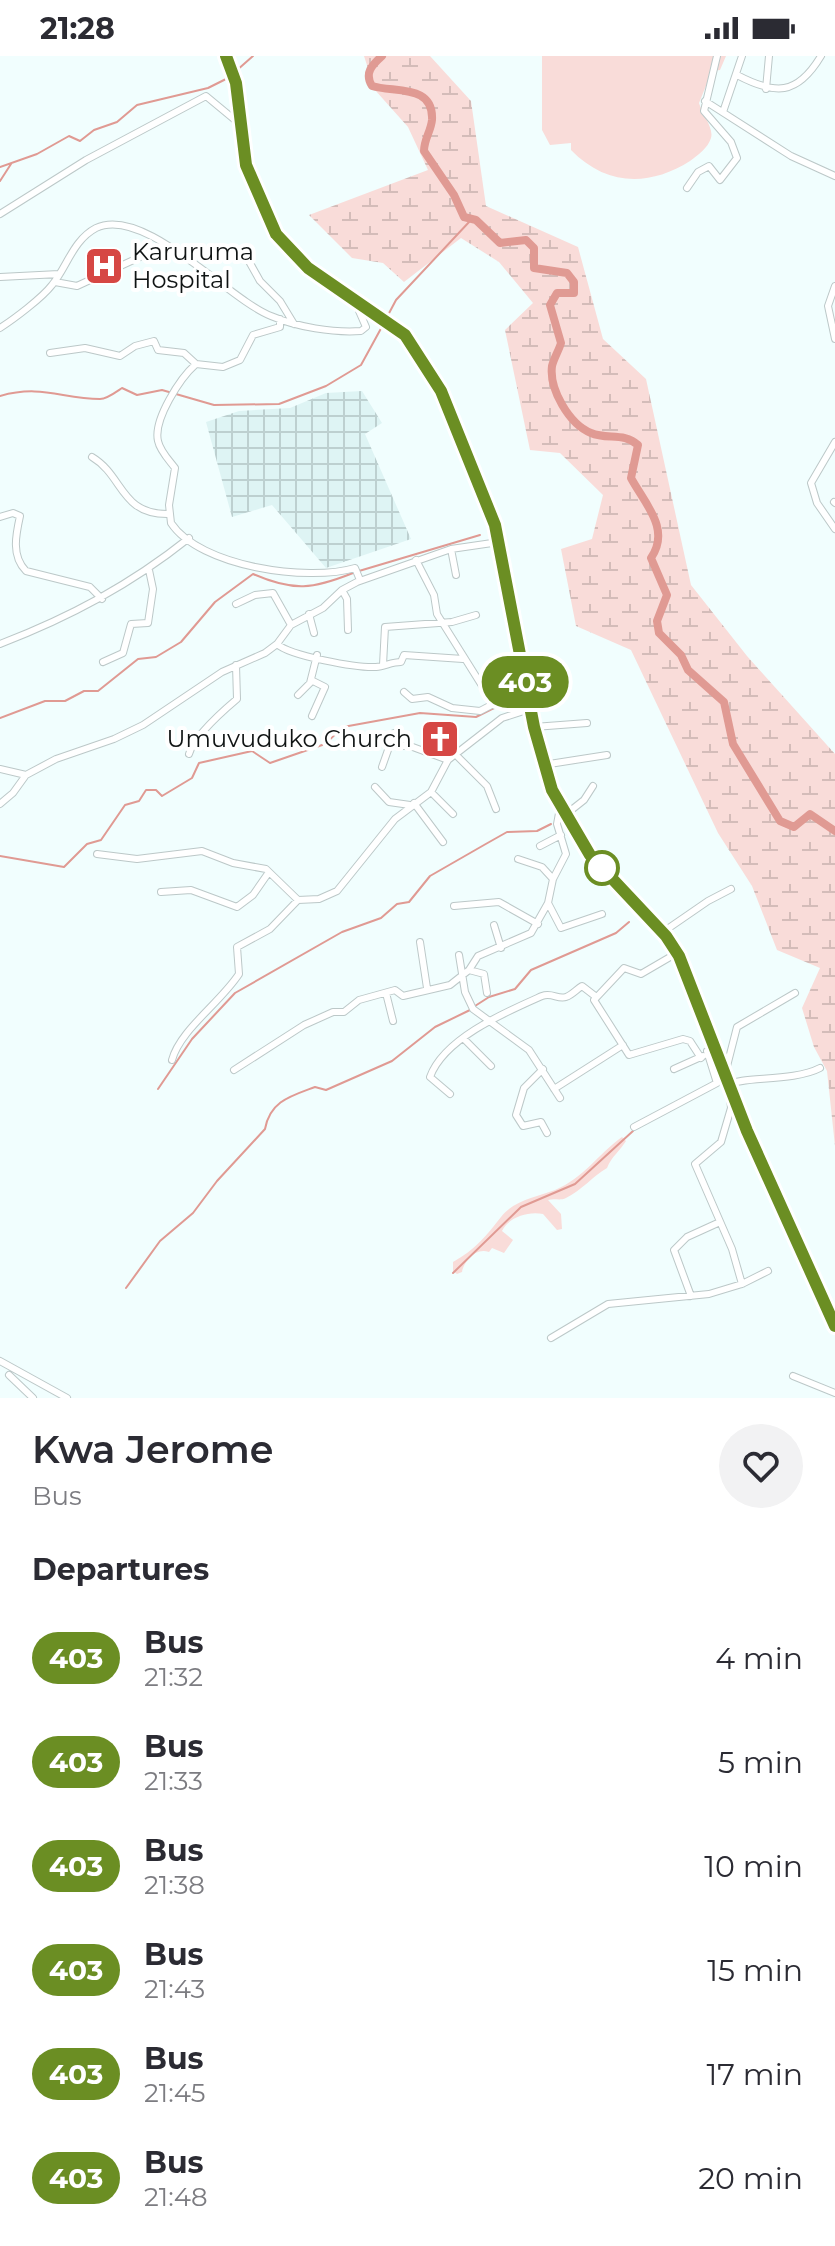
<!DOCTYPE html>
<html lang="en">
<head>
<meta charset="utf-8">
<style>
	:root { --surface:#fff; --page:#f2f2f3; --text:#2b2b33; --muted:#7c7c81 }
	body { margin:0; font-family:Montserrat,sans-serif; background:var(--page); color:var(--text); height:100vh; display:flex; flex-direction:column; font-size:30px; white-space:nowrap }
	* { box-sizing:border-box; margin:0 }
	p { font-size:26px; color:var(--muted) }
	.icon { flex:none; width:44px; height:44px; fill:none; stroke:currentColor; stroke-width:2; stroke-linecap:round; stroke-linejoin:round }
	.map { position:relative; height:1342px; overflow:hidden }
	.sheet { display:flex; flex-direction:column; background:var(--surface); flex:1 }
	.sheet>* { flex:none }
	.badge { padding:0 16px; border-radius:26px; font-size:28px; line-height:52px }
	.map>.badge { position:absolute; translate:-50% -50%; box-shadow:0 0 0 4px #fff }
	h2 { padding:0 32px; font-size:30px; line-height:72px }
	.round { display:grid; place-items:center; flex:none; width:84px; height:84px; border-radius:42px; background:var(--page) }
	.overview { display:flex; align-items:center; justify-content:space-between; height:136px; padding:0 32px }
	h1 { font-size:38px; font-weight:600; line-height:60px }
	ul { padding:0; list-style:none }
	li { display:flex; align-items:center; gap:24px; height:104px; padding:0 32px }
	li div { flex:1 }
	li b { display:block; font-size:30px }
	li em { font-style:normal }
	li .badge { min-width:88px; font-weight:700; text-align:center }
	.status { display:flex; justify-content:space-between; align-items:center; height:56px; padding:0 40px; background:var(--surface); direction:ltr }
	.status svg { height:22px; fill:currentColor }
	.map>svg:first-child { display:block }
	.industrial { fill:url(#industrial-grid) }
	.green { fill:#f9dcd9 }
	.wetland { fill:url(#wetland-marsh) }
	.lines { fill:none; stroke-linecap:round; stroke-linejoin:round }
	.stream { stroke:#e09a93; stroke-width:2 }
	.river { stroke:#e09a93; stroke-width:8 }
	.minor-casing { stroke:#bcc8c8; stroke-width:8 }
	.highway-casing { stroke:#3d999c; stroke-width:12 }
	.minor { stroke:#fff; stroke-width:6 }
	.highway { stroke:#55e0e5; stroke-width:10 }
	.line-casing { stroke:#fff; stroke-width:18 }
	.line { stroke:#6b8e23; stroke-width:12 }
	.stop-dot { fill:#fff; stroke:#6b8e23; stroke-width:4 }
	.labels { text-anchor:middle; stroke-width:8; stroke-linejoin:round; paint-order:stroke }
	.poi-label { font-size:24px; fill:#101414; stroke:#fff; text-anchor:start }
</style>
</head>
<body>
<div class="status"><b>21:28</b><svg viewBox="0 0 49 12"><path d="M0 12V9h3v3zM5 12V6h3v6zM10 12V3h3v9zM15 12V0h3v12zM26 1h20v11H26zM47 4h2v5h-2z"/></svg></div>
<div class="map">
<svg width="835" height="1342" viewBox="0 0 835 1342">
	<defs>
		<pattern id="industrial-grid" width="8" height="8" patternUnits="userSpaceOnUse" patternTransform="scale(2)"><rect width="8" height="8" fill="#def4f4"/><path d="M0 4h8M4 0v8" fill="none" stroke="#bdd0d0"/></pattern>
		<pattern id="wetland-marsh" width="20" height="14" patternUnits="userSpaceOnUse" patternTransform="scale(2)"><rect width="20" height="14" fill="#f9dcd9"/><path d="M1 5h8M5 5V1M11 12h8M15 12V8" fill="none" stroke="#d4bcb9"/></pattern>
	</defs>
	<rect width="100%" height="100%" fill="#f1fefe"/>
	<path class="industrial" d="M362,335L382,367L365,378L411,483L326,512L272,449L232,461L206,366L239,355L290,352L326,337Z"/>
	<path class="green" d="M726,0L720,14L712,15L699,47C702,58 714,72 711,82C708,92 698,99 690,105C649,131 606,130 571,94V87L550,89L542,74V0Z
		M622,1081L626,1085C619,1096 612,1100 607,1112C592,1121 582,1134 566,1142C560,1145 555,1142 548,1144L561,1158L562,1173L557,1174L543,1158C528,1155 509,1161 502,1175L513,1184L504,1197L492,1192L489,1196C475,1191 464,1206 462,1216L457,1218L453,1215V1206C475,1194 487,1179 501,1161C514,1144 537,1141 555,1134C584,1122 598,1098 622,1081Z"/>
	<path class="wetland" d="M364,0H430L471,45L486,150L578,191L603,283L646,323L691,529L747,600L835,698V1090L827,1015L814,991L802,952L820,912L777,894L752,830L718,777L631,594L576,570L561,493L592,483L603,439L560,397L530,394L505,274L533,247L499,206L461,182L404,226L383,207L352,202L309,159L428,114L408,71L375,34Z"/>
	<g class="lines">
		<path class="stream" d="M236,15L253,0
			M0,111L37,98L69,80L80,85L94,74L117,66L137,49L208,32L228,22
			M0,125L11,108
			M387,261L396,244L470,165
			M0,340C42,328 62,343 100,343C107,343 116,336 122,332L137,339L162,334L214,349L279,348L326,330L361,309L384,267
			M359,515L480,479
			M0,662L45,645H65L84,635H98L138,603L156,601L181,586L215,546L253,518C294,536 313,533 353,517
			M0,800L64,811L87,788L101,784L125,749L139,745L146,734H156L162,740L192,722L199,707L252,695L270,707L325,688L343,671L420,657L476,661L498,650L518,647
			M475,950L489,941L515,933L531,914L616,877L629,866
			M158,1033L192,983L235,937L342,876L381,862L397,848L409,846L430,820L484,789L507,776L537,775L551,768
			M453,1217L521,1151L575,1128L633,1075
			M126,1232L160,1185L193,1157L217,1125L265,1073C270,1045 291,1040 315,1031L326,1034L392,1005L435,971L470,954"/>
		<path class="river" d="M382,0C372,9 364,17 372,30C395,37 434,28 432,64C431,75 424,83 424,95L454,139L464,161L476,164L500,187L526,184L534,192V212L567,217L574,226V237H557L550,249L561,287C559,294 554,302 552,310C549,333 569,368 591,377C607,384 624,376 638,389L631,422C645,448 671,473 651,502L667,539L657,565L659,577L681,599L688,614L724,646L733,688L780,765L794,771L810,758L835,775"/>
		<g class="minor-casing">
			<path id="minor" d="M737,19C775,39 797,40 821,0
				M766,33L769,0
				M705,45L791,100L835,120
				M723,56L742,0
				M687,132L698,116L709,110L720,124L737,102L731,86L704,55L717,0
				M0,158L86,104L206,40L241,69
				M246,200L260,225L280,245L294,268
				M0,221L59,218
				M55,226L77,230L166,189
				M835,230L828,250L835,283
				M280,263V271L253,279L240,304L223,311L196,308C180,322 153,364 158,385C160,395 169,404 175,412L169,449L171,467C200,511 308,526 355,512L360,524
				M0,272C14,263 42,242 52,229C67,211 73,184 96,172C144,149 228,243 271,260C297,271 333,277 361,275L366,271L359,255L364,249
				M50,297L85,292L120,300L135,290L154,285L158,294L184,297L196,308
				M835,386L811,427L817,447L835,473
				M92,401C124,420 120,459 169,458
				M834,446L835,447
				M0,461L13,457L20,460C16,478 11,500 26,515L90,531L102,543
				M451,493L456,519
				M416,504L434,539L437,558L494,649
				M342,534L347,543L348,574
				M236,548L255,539L273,537L291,569
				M309,558L314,577
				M0,588C70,561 130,529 189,482
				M277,588C290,600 357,612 376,611C385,610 392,606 401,606L404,599L463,603
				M103,606L123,597L131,568L148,567L153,533L149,514
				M383,609L385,571L452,566L476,559
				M523,614L554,605
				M311,624L325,631L312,660
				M404,636L412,643L428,641L452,652L480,655L501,644L528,642
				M298,639L310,627L317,599
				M534,671L587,667
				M391,690H410L448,704
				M189,698C194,680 224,654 237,643L236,609
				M455,698L487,730L496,753
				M543,709L607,699
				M382,711L394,677
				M0,713L26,719L56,703L114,683L143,669L222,616L265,597L277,588L291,569L323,552L342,534L357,526L451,493L499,486
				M375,731L389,746L410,749
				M431,736L453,758
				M414,747L443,786
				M0,748L13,737L26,719
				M565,759L584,744L593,730
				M540,790L561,779
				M97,798L137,803L202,795L233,807L266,813L298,844
				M518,803L542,811L553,823
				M161,836L191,834L237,851L253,839L269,816
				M548,847L561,872L602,858
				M454,850L499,846L538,868
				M494,869L501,892
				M663,876L708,845L731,833
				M420,886L427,932
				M677,897L641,918L624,912L594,944L629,999L683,983L690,985L701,1002
				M459,899L465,936L473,953L529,994L560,1042
				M469,914L484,918L487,937
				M386,937L393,965
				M463,982L491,1010
				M172,1004C180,974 220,947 239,918L237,891L270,873L298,844L319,843L337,835L395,763L431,736L448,704L502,662L530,653
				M543,1013L524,1032L516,1059L523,1070L541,1066L547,1077
				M674,1013L703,1000
				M234,1014L304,969L333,956H344L359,944L395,934L403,940L450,929L469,914L478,900L531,877L548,847L553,823L566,798L557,768L560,752
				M726,1014L737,971L795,937
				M729,1029C740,1020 793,1026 820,1012
				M554,1033L623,989
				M450,1038L430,1021C444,982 506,956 542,940C552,936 558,944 566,941C572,939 577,933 582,930L595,940
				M634,1071L717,1027L707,995
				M742,1228L768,1215
				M691,1240L674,1194L687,1181L720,1166
				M551,1282L608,1248L709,1238L742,1228L732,1193L695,1108L721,1086L731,1052L730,1041
				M0,1305L67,1342
				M9,1319L33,1342
				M793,1320L835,1337"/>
		</g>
		<g class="highway-casing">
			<path id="highway" d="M226,0L236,27L246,109L276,178L308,212L393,268L431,315L495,469L534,671L552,734L590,799L666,880L679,900L747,1075L835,1270"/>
		</g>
		<use href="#minor" class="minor"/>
		<use href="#highway" class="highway"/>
	</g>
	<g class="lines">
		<g class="line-casing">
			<path id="line" d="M226,0L236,27L246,109L276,178L308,212L405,279L441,335L495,469L534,671L552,734L590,799L666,880L679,900L747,1075L835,1270"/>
		</g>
		<use href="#line" class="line"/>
	</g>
	<defs>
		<g id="hospital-square" transform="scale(2)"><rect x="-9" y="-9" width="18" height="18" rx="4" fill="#d64744" stroke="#fff"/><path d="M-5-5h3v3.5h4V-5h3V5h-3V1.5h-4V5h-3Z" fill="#fff"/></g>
		<g id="church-square" transform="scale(2)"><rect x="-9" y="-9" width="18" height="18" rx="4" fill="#d64744" stroke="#fff"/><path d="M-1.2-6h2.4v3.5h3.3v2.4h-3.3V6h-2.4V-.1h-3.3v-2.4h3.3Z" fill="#fff"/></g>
	</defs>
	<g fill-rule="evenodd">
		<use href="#hospital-square" x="104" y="210"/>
		<use href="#church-square" x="440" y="683"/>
	</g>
	<circle class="stop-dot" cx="602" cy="812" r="16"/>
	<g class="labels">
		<g class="poi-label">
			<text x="132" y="204">Karuruma<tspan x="132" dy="28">Hospital</tspan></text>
			<text x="412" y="691" text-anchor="end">Umuvuduko Church</text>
		</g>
	</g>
</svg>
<b class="badge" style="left:525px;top:626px;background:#6b8e23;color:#fff">403</b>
</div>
<section class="sheet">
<div class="overview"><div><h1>Kwa Jerome</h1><p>Bus</p></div><a class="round"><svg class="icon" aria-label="heart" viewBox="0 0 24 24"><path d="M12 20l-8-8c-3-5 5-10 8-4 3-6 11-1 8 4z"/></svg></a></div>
<h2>Departures</h2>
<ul>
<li><span class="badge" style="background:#6b8e23;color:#fff">403</span><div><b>Bus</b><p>21:32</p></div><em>4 min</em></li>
<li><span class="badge" style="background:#6b8e23;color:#fff">403</span><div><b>Bus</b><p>21:33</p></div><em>5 min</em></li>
<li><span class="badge" style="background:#6b8e23;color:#fff">403</span><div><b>Bus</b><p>21:38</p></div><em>10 min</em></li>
<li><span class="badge" style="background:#6b8e23;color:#fff">403</span><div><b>Bus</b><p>21:43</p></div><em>15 min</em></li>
<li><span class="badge" style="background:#6b8e23;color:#fff">403</span><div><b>Bus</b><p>21:45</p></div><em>17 min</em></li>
<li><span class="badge" style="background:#6b8e23;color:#fff">403</span><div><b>Bus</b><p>21:48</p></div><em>20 min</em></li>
</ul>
</section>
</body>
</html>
